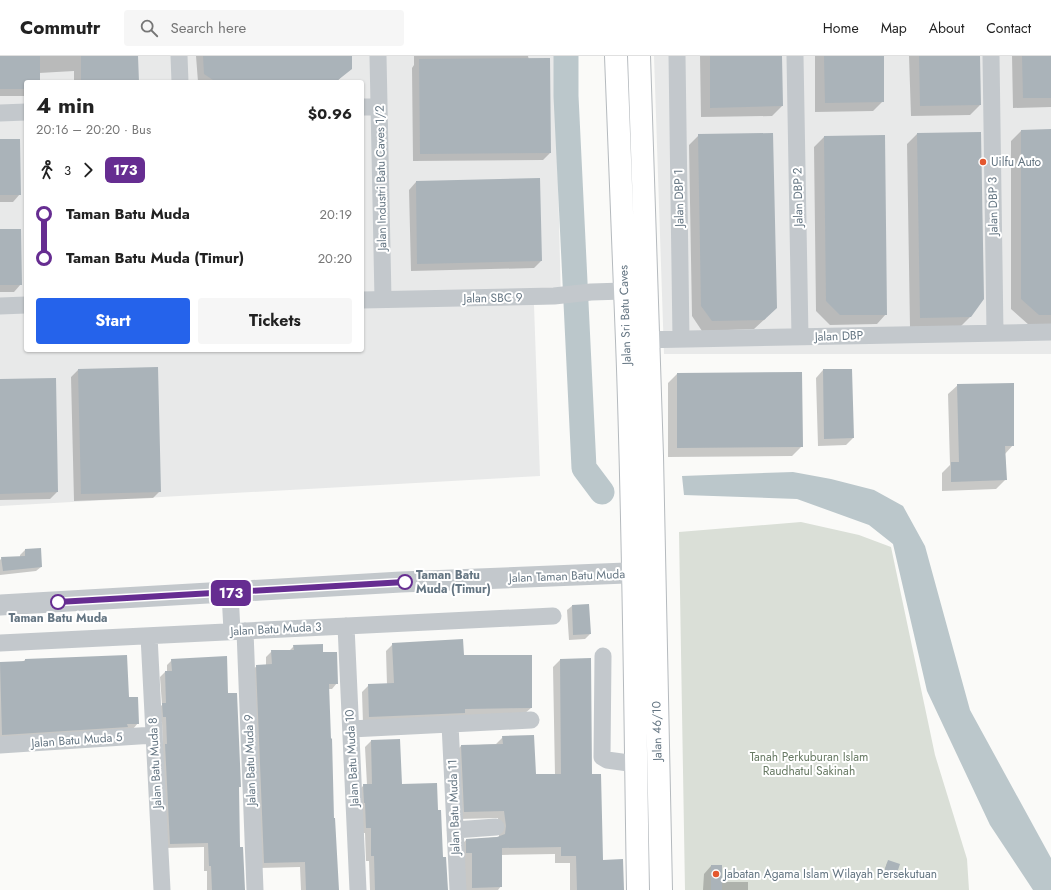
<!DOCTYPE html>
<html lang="en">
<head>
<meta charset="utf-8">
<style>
	:root { --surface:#fff; --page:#f6f6f6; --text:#222; --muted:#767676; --line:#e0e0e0; --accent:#2563eb }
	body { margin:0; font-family:Jost,sans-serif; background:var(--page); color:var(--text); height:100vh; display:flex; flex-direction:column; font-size:15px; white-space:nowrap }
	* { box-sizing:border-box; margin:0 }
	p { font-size:13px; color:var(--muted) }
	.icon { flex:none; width:22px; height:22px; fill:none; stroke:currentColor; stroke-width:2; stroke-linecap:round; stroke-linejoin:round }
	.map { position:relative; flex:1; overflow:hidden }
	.details { position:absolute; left:24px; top:24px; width:340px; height:272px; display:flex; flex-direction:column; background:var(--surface); border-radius:4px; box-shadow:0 1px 3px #0004 }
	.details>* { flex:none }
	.badge { padding:0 8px; border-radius:6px; font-size:14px; line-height:26px }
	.map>.badge { position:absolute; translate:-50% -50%; box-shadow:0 0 0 2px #fff }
	.legs { display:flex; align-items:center; gap:6px; height:44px; padding:0 12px; font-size:13px }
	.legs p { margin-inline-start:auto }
	.overview { display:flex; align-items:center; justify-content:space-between; height:68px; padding:0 12px }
	h1 { font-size:22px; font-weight:700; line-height:30px }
	.cta { display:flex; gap:8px; margin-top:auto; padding:8px 12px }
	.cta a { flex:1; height:46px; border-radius:4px; background:var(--accent); color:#fff; font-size:16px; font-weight:700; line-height:46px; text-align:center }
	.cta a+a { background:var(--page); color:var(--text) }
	ul { padding:0 12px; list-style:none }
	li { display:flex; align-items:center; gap:14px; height:44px; font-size:15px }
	li i { display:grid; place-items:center; width:6px; height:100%; margin:0 5px; background:currentColor }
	li i::after { content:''; width:10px; height:10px; margin:-5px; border:3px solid; border-radius:50%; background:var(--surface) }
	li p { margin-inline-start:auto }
	li:first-child i { background:linear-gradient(#0000 50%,currentColor 0) }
	li:last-child i { background:linear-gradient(currentColor 50%,#0000 0) }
	header { display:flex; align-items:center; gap:24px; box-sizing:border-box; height:56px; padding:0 20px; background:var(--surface); border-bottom:1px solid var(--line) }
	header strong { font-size:19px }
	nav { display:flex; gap:22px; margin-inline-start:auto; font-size:14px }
	.search { width:280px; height:36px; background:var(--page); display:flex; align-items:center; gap:10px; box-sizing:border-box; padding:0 14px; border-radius:4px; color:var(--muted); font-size:15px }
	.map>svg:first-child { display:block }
	.built { fill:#e8e9e9; fill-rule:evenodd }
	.green { fill:#dadfd7 }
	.water { fill:#bbc7cb }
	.shadow { fill:#0003 }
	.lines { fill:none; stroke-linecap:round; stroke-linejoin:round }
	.river { stroke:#bbc7cb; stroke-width:25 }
	.building { fill:#aab3b9 }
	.primary-casing { stroke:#b5babe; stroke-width:24 }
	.minor { stroke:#c3c8cc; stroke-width:17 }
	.tertiary { stroke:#c3c8cc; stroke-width:21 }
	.primary { stroke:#fff; stroke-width:22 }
	.line-1-casing { stroke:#fff; stroke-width:9 }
	.line-1 { stroke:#662d91; stroke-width:6 }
	.poi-dot { fill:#e4572e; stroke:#fff; stroke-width:1.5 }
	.stop-1-dot { fill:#fff; stroke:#662d91; stroke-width:2 }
	.labels { text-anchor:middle; stroke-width:4; stroke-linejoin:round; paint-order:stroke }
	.poi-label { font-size:12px; fill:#657683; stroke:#fff; text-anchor:start }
	.street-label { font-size:12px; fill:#657683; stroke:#fff }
	.stop-label { font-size:12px; font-weight:bold; fill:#657683; stroke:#fff; text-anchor:start }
	.park-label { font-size:12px; fill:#687a64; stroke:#fff }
</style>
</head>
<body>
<header>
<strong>Commutr</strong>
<div class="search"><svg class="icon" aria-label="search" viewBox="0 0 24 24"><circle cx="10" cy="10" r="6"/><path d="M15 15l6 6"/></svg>Search here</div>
<nav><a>Home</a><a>Map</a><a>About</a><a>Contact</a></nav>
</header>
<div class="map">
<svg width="1051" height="834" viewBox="0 0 1051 834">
	<rect width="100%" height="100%" fill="#fafaf8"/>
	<path class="built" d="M0,0H555L561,247L534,249L540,420L0,450ZM26,26H362V294H26Z
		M654,0H1051V298H664Z"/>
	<path class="green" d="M801,466L859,479L891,491L935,699L967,803L969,834H685L679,476Z"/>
	<path class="water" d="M793,416L831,423L874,434L903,450L925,490L970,654L1051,802V834H1033L990,769L927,635L893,488L869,469L797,443L684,439L682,420Z"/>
	<path class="shadow" d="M0,0H138V26H74V15L39,17V26H26V40H0Z
		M196,0H351V12L336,26H198Z
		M414,0H528L550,97L543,104L413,105L412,12L414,9Z
		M700,0H781L782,50L772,60L701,61Z
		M815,0H883V45L873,55L815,56Z
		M909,0H979L980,49L970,59L911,60Z
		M1012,0H1051V51L1013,52Z
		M1051,74V268L1029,269L1011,253V85L1021,75Z
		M980,77L971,260L961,270L910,271L907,88L917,78Z
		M699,79L766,262L754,273L702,275L692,260L689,89Z
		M884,80L886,258L877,268L830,269L816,255L814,91L824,81Z
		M0,84L20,138L13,146H0Z
		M416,126L541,205L534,212L411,215L409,134Z
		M0,174L21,228L14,236H0Z
		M78,314L160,435L153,442L74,445L71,321Z
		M823,314L853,382L846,389L818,390L816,322Z
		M677,318L802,390L792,400L668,401V327Z
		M0,324L57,436L50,443L0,444Z
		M958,329L1013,389L1005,398L1006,423L996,433L942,435V417L950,409L948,338Z
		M25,494L41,511L36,515L0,519V504L2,502L20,501V499Z
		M588,549L590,578L585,583L569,584L567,554L572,550Z
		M393,588L463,600L531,652L524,658L363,668L362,636L369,629H387L386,595Z
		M294,590L322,597L337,627L332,633H328L333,763L338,834H301L300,811L259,812L251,615L257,610L266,609V601L272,595H289Z
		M25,604L128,642L138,667L133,673L0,684V607L22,606Z
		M172,604L227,638L240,730L238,733L239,792L244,834H207V815H204V791L165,792L162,666H159L158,653L162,649L160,621L165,616H167V609Z
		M560,604L591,719L602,805L623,834H570V807H555V798L501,799V830L498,834H465L459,791L466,784L499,781V778L498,762L458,763L454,697L461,690L496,688L503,681L535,720L555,719L553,611Z
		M399,684L401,729L437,755L442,802L447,834H370L369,805H366L365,777H361L358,735L364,729H367L365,691L371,685Z
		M889,805L895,820L893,822L883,818L887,807Z
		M711,810L721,826H748V834H703L704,818Z"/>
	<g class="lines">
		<path class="river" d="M566,0V40L584,412L602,436"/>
	</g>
	<path class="building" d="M0,0H40V26H26V33H0Z
		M81,0H138L139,26H81Z
		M203,0H352V13L338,24L271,26H216L204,18Z
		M710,0H782L783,50L710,52Z
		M824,0H884V46L825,47Z
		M919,0H980L981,49L920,50Z
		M1022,0H1051V42H1023Z
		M550,2L551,97L420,98L419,3Z
		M1051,73V259H1039L1021,243V74Z
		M981,76L984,243L971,261L920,262L917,77Z
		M773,77L777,252L764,264L712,265L701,250L698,78Z
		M885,79L887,259H840L826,245L824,80Z
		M0,83H20L21,139H0Z
		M540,122L542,205L417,208L416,125Z
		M0,173H21L22,229H0Z
		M158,311L161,436L81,438L78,313Z
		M823,313H852L854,382L824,383Z
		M802,316L803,391L677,392V317Z
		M56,322L58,436L0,438V323Z
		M1014,327V390H1005L1007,424L951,426V406H959L957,328Z
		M41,492L42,511L3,515L1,501L25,500V493Z
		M589,548L591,578L573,579L572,549Z
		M463,583L464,599H532V652L465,653V657L369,661L368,628L394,627L392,587Z
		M323,588V596H337L338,628H329L331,683L332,682L334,762H335L339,834H306L305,806L264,807L256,609L272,608L271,594H294L293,589Z
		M127,599L129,641H138L139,668H127L128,671L2,679L0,606L25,605V603Z
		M227,600L228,637H237L241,731H239L240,791H243L245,834H212L211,810H209L208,787L170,788L165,688H167L166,661H163L162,647H166L165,615H172L171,603Z
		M591,602L592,718H601L603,804L623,803L624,834H577L576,800H561V791L502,792V831L472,832V797H466V783L497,781L505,778L506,770L504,755L464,756L461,689L503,688L502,680L534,679L536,718H561L560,603Z
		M400,683L402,728L437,727L438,754H441L443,801H446L448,834H375L374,800H371V772H366L365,747H364L363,728H372L371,684Z
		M888,804L900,808L896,820L884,816Z
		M711,809H722V834H711Z"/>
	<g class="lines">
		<g class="primary-casing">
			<path id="primary" d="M616,0C619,95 623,190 627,285C634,468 635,651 638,834
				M639,0L652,400L661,834"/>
		</g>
		<path class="minor" d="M179,0L180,26
			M378,0L383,243
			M677,0L681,283
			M795,0L800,281
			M991,0L995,277
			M362,51H379
			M0,57L26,56
			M362,244L554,240L591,236L624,235
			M0,250L26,249
			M637,284L1051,276
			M230,537L232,575
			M346,570L358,834
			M245,575L255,834
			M149,580L162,834
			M0,587L553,560
			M603,600L602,701L607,704L636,708
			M450,668L458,834
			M351,673L531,664
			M0,689L154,679
			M455,774L496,771"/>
		<path class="tertiary" d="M0,549L401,526L651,516"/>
		<use href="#primary" class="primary"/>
	</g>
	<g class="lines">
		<g class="line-1-casing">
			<path id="line-1" d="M58,546L405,526"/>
		</g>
		<use href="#line-1" class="line-1"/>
	</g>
	<g class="poi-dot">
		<circle cx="983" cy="106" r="4"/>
		<circle cx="716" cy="818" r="4"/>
	</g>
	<g class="stop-1-dot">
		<circle cx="405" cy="526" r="7"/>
		<circle cx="58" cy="546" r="7"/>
	</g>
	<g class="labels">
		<g class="poi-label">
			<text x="991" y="110">Uilfu Auto</text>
			<text x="724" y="822">Jabatan Agama Islam Wilayah Persekutuan</text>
		</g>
		<g class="street-label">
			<text transform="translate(381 122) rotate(-91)" y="4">Jalan Industri Batu Caves 1/2</text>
			<text transform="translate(798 141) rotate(-91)" y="4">Jalan DBP 2</text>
			<text transform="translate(679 142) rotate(-91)" y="4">Jalan DBP 1</text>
			<text transform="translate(993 150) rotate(-91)" y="4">Jalan DBP 3</text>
			<text transform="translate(493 242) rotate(-1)" y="4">Jalan SBC 9</text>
			<text transform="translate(625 259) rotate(-92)" y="4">Jalan Sri Batu Caves</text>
			<text transform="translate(839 280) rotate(-2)" y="4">Jalan DBP</text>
			<text transform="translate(567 520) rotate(-2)" y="4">Jalan Taman Batu Muda</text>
			<text transform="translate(276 573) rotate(-3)" y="4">Jalan Batu Muda 3</text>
			<text transform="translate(657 675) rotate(-91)" y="4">Jalan 46/10</text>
			<text transform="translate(77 684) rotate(-4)" y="4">Jalan Batu Muda 5</text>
			<text transform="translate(352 702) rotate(-93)" y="4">Jalan Batu Muda 10</text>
			<text transform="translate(250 704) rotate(-92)" y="4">Jalan Batu Muda 9</text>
			<text transform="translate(155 707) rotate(-93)" y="4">Jalan Batu Muda 8</text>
			<text transform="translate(454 751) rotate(-92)" y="4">Jalan Batu Muda 11</text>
		</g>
		<g class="stop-label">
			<text x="416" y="523">Taman Batu<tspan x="416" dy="14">Muda (Timur)</tspan></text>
			<text x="58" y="566" text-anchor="middle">Taman Batu Muda</text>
		</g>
		<g class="park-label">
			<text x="809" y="705">Tanah Perkuburan Islam<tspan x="809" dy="14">Raudhatul Sakinah</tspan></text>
		</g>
	</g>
</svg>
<b class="badge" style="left:231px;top:537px;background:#662d91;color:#fff">173</b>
<section class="details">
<div class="overview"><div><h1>4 min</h1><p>20:16 – 20:20 · Bus</p></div><b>$0.96</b></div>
<div class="legs"><svg class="icon" aria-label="walk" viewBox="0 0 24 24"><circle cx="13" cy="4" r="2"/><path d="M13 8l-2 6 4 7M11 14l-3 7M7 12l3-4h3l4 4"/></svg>3<svg class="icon" aria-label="forward" viewBox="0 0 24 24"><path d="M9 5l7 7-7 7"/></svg><b class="badge" style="background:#662d91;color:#fff">173</b></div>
<ul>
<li><i style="color:#662d91"></i><b>Taman Batu Muda</b><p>20:19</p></li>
<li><i style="color:#662d91"></i><b>Taman Batu Muda (Timur)</b><p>20:20</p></li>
</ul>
<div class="cta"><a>Start</a><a>Tickets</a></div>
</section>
</div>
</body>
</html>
